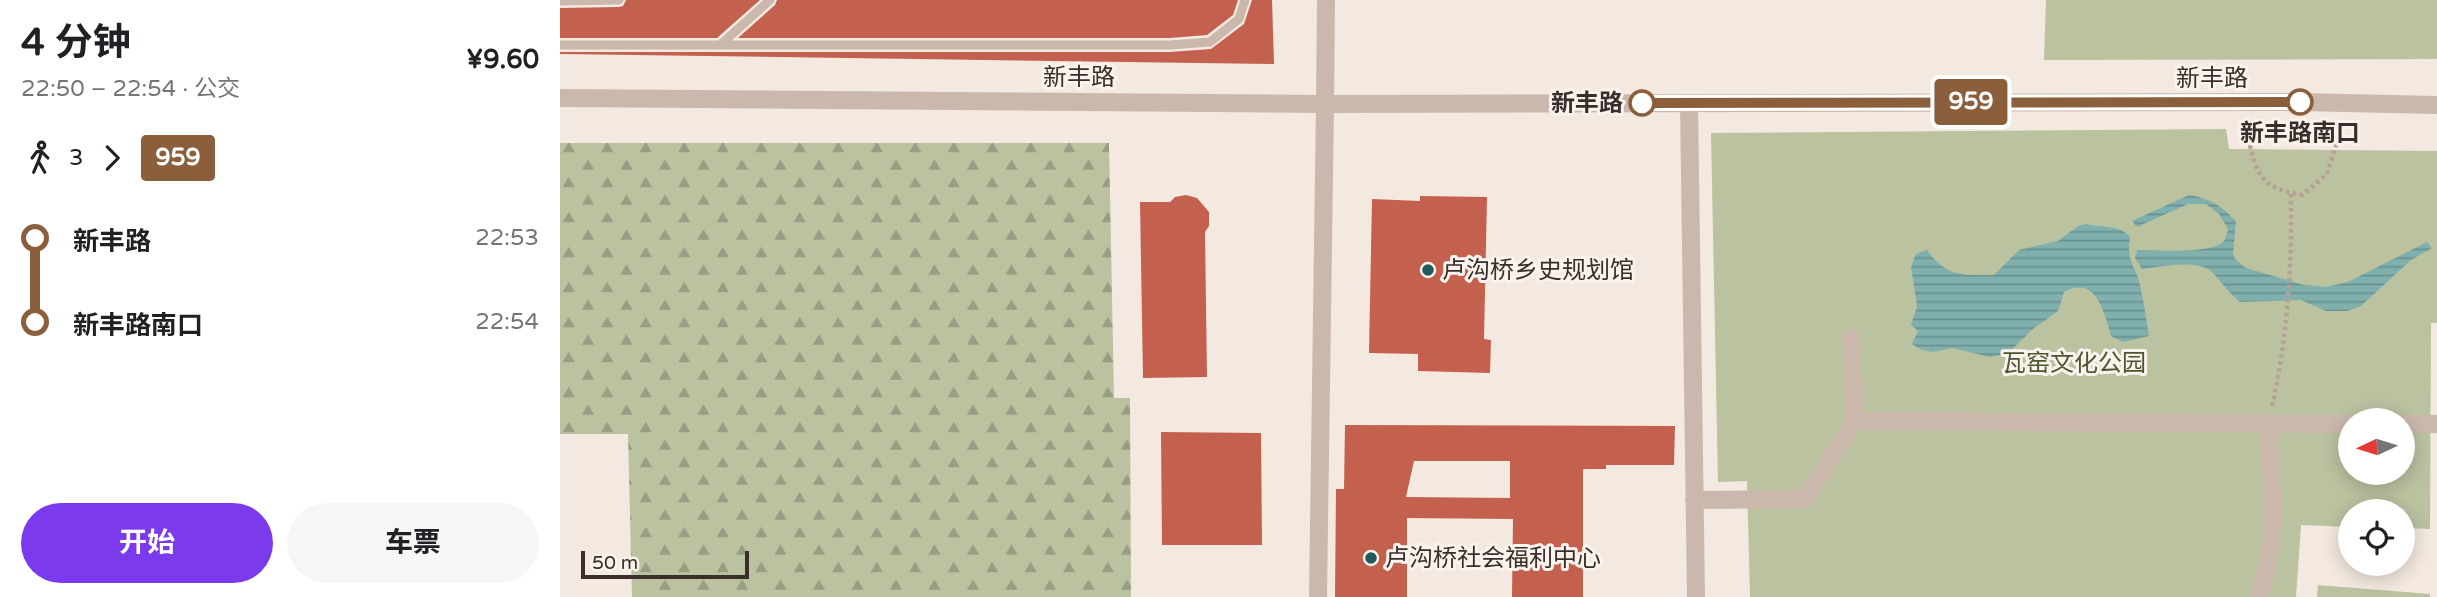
<!DOCTYPE html>
<html lang="zh">
<head>
<meta charset="utf-8">
<style>
	:root { --surface:#fff; --page:#f6f6f6; --text:#202124; --muted:#757577; --accent:#7c3aed }
	body { margin:0; font-family:"Varela Round","Noto Sans SC",sans-serif; background:var(--page); color:var(--text); height:100vh; display:flex; flex-direction:column; font-size:26px; white-space:nowrap }
	* { box-sizing:border-box; margin:0 }
	p { font-size:23px; color:var(--muted) }
	.icon { flex:none; width:38px; height:38px; fill:none; stroke:currentColor; stroke-width:2; stroke-linecap:round; stroke-linejoin:round }
	.map { position:relative; flex:1; overflow:hidden }
	.details { display:flex; flex-direction:column; background:var(--surface); width:560px }
	.details>* { flex:none }
	.badge { padding:0 14px; border-radius:5px; font-size:24px; line-height:46px }
	.needle { width:46px; rotate:266deg }
	.controls { position:absolute; left:1778px; top:408px; display:grid; gap:14px }
	.controls a { display:grid; place-items:center; width:77px; height:77px; border-radius:50%; background:var(--surface); box-shadow:0 4px 18px #0003; font-size:35px }
	.scale { position:absolute; left:21px; bottom:18px; width:168px; box-sizing:border-box; padding-left:7px; border:4px solid #392e2b; border-top:0; font-size:19px; line-height:24px; white-space:nowrap; color:#392e2b; -webkit-text-stroke:5px #faf3ed; paint-order:stroke }
	.map>.badge { position:absolute; translate:-50% -50%; box-shadow:0 0 0 4px #fff }
	.legs { display:flex; align-items:center; gap:10px; height:77px; padding:0 21px; font-size:23px }
	.legs p { margin-inline-start:auto }
	.summary { display:flex; align-items:center; justify-content:space-between; height:119px; padding:0 21px }
	h1 { font-size:38px; font-weight:700; line-height:52px }
	.primary-button { display:flex; gap:14px; margin-top:auto; padding:14px 21px }
	.primary-button a { flex:1; height:80px; border-radius:42px; background:var(--accent); color:#fff; font-size:28px; font-weight:700; line-height:80px; text-align:center }
	.primary-button a+a { background:var(--page); color:var(--text) }
	ul { padding:0 21px; list-style:none }
	li { display:flex; align-items:center; gap:24px; height:84px; font-size:26px }
	li i { display:grid; place-items:center; width:10px; height:100%; margin:0 9px; background:currentColor }
	li i::after { content:''; width:18px; height:18px; margin:-9px; border:5px solid; border-radius:50%; background:var(--surface) }
	li p { margin-inline-start:auto }
	li:first-child i { background:linear-gradient(#0000 50%,currentColor 0) }
	li:last-child i { background:linear-gradient(currentColor 50%,#0000 0) }
	main { display:flex; flex:1; min-height:0 }
	.map>svg:first-child { display:block }
	.green { fill:#bac2a0; fill-rule:evenodd }
	.forest { fill:url(#forest-firs) }
	.water { fill:url(#water-rules) }
	.building { fill:#c4604e; fill-rule:evenodd }
	.lines { fill:none; stroke-linecap:round; stroke-linejoin:round }
	.path { stroke:#b7a196; stroke-width:4.5; stroke-dasharray:3.5 3.5; stroke-linecap:butt }
	.service { stroke:#cbb8ac; stroke-width:9 }
	.minor { stroke:#cbb8ac; stroke-width:18 }
	.tertiary { stroke:#cbb8ac; stroke-width:18 }
	.line-1-casing { stroke:#fff; stroke-width:16 }
	.line-1 { stroke:#8b5e3c; stroke-width:10 }
	.stop-1-dot { fill:#fff; stroke:#8b5e3c; stroke-width:3.5 }
	.poi-dot { fill:#205b5a; stroke:#faf3ed; stroke-width:2.5 }
	.labels { text-anchor:middle; stroke-width:6; stroke-linejoin:round; paint-order:stroke }
	.street-label { font-size:24px; fill:#392e2b; stroke:#faf3ed }
	.stop-label { font-size:24px; font-weight:bold; fill:#392e2b; stroke:#faf3ed; text-anchor:end }
	.poi-label { font-size:24px; fill:#392e2b; stroke:#faf3ed; text-anchor:start }
	.park-label { font-size:24px; fill:#4c572f; stroke:#faf3ed }
</style>
</head>
<body>
<main>
<section class="details">
<div class="summary"><div><h1>4 分钟</h1><p>22:50 – 22:54 · 公交</p></div><b>¥9.60</b></div>
<div class="legs"><svg class="icon" aria-label="walk" viewBox="0 0 24 24"><circle cx="13" cy="4" r="2"/><path d="M13 8l-2 6 4 7M11 14l-3 7M7 12l3-4h3l4 4"/></svg>3<svg class="icon" aria-label="forward" viewBox="0 0 24 24"><path d="M9 5l7 7-7 7"/></svg><b class="badge" style="background:#8b5e3c;color:#fff">959</b></div>
<ul>
<li><i style="color:#8b5e3c"></i><b>新丰路</b><p>22:53</p></li>
<li><i style="color:#8b5e3c"></i><b>新丰路南口</b><p>22:54</p></li>
</ul>
<div class="primary-button"><a>开始</a><a>车票</a></div>
</section>
<div class="map">
<svg width="1877" height="597" viewBox="0 0 1877 597">
	<defs>
		<pattern id="forest-firs" width="22" height="20" patternUnits="userSpaceOnUse" patternTransform="scale(1.75)"><rect width="22" height="20" fill="#bac2a0"/><path d="M5 1l3.5 6h-7zM16 11l3.5 6h-7z" fill="#989e83"/></pattern>
		<pattern id="water-rules" width="6" height="5" patternUnits="userSpaceOnUse" patternTransform="scale(1.75)"><rect width="6" height="5" fill="#7fb0ae"/><path d="M0 2.5h6" fill="none" stroke="#69908e"/></pattern>
	</defs>
	<rect width="100%" height="100%" fill="#f3e9e0"/>
	<path class="green" d="M1486,0H1877V59L1484,60Z
		M1666,129L1669,149L1877,151V323H1871L1870,529L1843,528V511H1790V527L1741,525L1736,597H1190L1187,481L1158,482L1151,133ZM1790,420H1843V472H1790Z
		M1758,585L1870,594V597H1757Z"/>
	<path class="forest" d="M0,143H549L554,398H570L571,597H72L68,434H0Z"/>
	<path class="water" d="M1629,195C1651,199 1660,205 1676,221L1673,253L1675,259L1686,268L1744,285L1766,287L1788,282L1867,242L1872,248L1851,260L1801,306L1787,311H1766L1741,300L1680,302C1669,293 1662,283 1653,273C1640,258 1600,267 1582,269L1575,258L1577,250C1595,250 1654,255 1665,240C1665,239 1668,230 1668,229L1659,214L1646,204H1628L1577,227L1572,221Z
		M1526,224C1541,228 1559,224 1570,237C1566,263 1575,263 1580,285C1584,302 1586,319 1589,336L1563,342L1551,336C1545,314 1536,274 1504,292L1498,311L1473,329L1448,353L1430,357L1392,348L1373,352L1362,350L1352,344L1358,331L1351,325L1357,306L1351,267L1356,254L1367,250C1387,278 1403,275 1434,275L1459,250L1498,241L1518,226Z"/>
	<path class="building" d="M66,0H200L157,38H0V8L59,7L63,6Z
		M217,0H678L673,15L647,35L610,38H178L215,5Z
		M692,0H712L714,64L0,54V52H610L651,49L684,24Z
		M626,195L637,198L649,212V226L645,232L647,377L583,378L580,202H610L615,197Z
		M860,196L927,197L924,339L931,340L930,373L858,371V354L809,353L812,199L860,201Z
		M785,425L1115,426L1114,465H1046V469H1023V597H952L953,519L847,518V597H775L776,489H784ZM854,461H950V498L846,497Z
		M601,432L701,433L702,545H602Z"/>
	<g class="lines">
		<path class="path" d="M1690,145C1698,181 1706,188 1742,195L1767,174L1777,142
			M1712,406C1728,336 1732,265 1731,193"/>
		<path class="service" d="M0,1L59,0
			M0,45H610L650,42L679,19L685,0
			M160,45L210,0"/>
		<path class="minor" d="M1129,103L1136,597
			M1291,339L1295,421
			M1843,424H1877
			M1134,500L1245,499L1295,421L1790,424
			M758,597L765,104
			M1698,597C1720,542 1712,481 1707,423"/>
		<path class="tertiary" d="M0,98L765,104L1740,102L1877,105
			M765,104L766,0"/>
	</g>
	<g class="lines">
		<g class="line-1-casing">
			<path id="line-1" d="M1082,103L1740,102"/>
		</g>
		<use href="#line-1" class="line-1"/>
	</g>
	<g class="stop-1-dot">
		<circle cx="1740" cy="102" r="12"/>
		<circle cx="1082" cy="103" r="12"/>
	</g>
	<g class="poi-dot">
		<circle cx="868" cy="270" r="7"/>
		<circle cx="811" cy="558" r="7"/>
	</g>
	<g class="labels">
		<g class="street-label">
			<text x="519" y="85">新丰路</text>
			<text x="1652" y="86">新丰路</text>
		</g>
		<g class="stop-label">
			<text x="1063" y="111">新丰路</text>
			<text x="1740" y="141" text-anchor="middle">新丰路南口</text>
		</g>
		<g class="poi-label">
			<text x="882" y="278">卢沟桥乡史规划馆</text>
			<text x="825" y="566">卢沟桥社会福利中心</text>
		</g>
		<g class="park-label">
			<text x="1514" y="371">瓦窑文化公园</text>
		</g>
	</g>
</svg>
<div class="controls">
<a><svg class="needle" viewBox="-14 -14 28 28"><path d="M0-13l5 13h-10z" fill="#e53935"/><path d="M0 13l5-13h-10z" fill="#757577"/></svg></a>
<a><svg class="icon" aria-label="locate" viewBox="0 0 24 24"><circle cx="12" cy="12" r="6"/><path d="M12 2v4M12 18v4M2 12h4M18 12h4"/></svg></a>
</div>
<div class="scale">50 m</div>
<b class="badge" style="left:1411px;top:102px;background:#8b5e3c;color:#fff">959</b>
</div>
</main>
</body>
</html>
